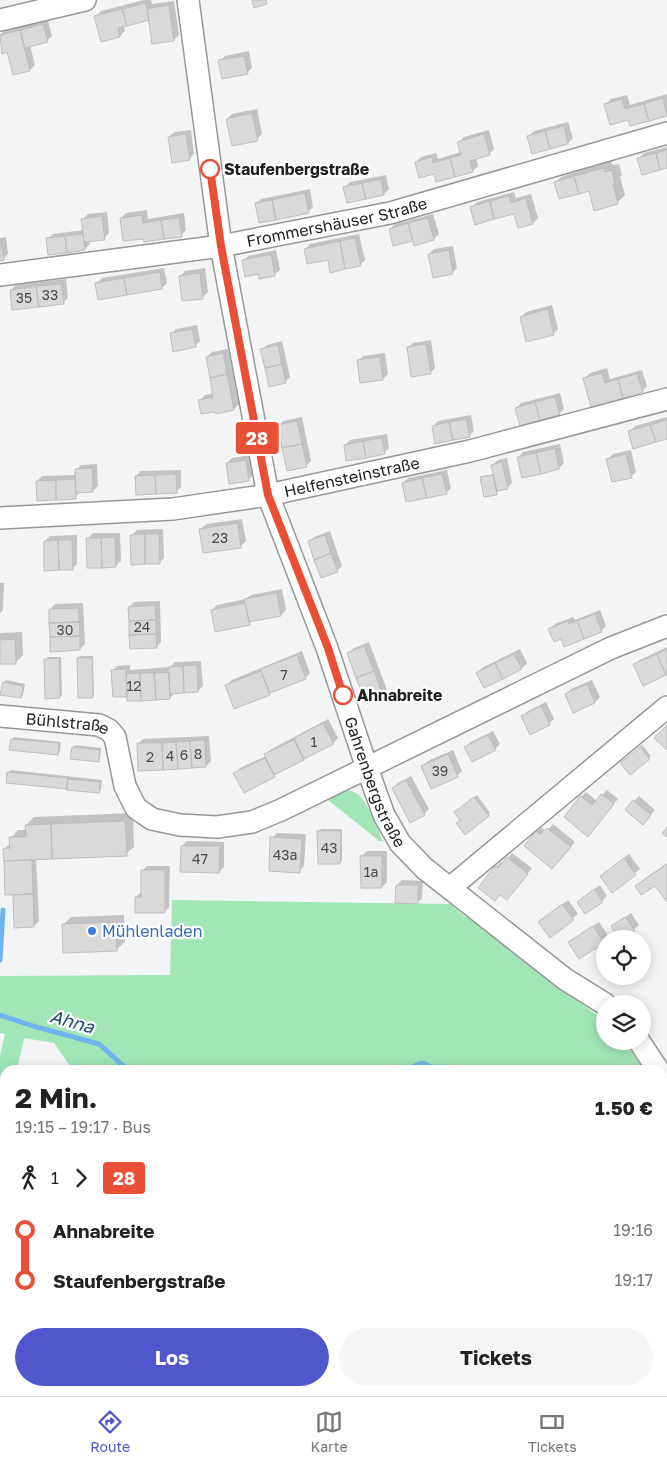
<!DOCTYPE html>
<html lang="de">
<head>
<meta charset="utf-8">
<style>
	:root { --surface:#fff; --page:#f6f6f6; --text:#222; --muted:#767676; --line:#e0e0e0; --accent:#5056cc }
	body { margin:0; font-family:"Golos Text",sans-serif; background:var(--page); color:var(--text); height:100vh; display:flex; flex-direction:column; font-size:19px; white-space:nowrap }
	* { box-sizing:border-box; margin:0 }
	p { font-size:16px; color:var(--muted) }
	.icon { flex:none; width:28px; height:28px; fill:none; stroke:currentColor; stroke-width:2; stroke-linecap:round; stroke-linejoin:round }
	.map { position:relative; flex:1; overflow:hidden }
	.details { position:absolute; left:0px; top:1065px; width:668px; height:331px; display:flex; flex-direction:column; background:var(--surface); border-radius:15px 15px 0 0; box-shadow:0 2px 12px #0003 }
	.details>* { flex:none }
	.badge { padding:0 10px; border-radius:4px; font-size:18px; line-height:32px }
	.controls { position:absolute; left:596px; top:930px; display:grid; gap:10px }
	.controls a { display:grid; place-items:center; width:55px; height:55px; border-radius:50%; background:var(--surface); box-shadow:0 2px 12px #0003; font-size:25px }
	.map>.badge { position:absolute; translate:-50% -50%; box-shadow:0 0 0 2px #fff }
	.legs { display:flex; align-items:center; gap:8px; height:55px; padding:0 15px; font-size:16px }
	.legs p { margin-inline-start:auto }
	.headline { display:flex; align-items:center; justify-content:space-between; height:85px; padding:0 15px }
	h1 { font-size:28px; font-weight:700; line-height:38px }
	.primary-button { display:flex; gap:10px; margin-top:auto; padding:10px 15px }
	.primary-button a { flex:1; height:58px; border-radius:30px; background:var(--accent); color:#fff; font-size:20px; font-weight:700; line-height:58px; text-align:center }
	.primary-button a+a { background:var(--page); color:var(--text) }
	ul { padding:0 15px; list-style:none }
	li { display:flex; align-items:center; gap:18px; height:50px; font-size:19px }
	li i { display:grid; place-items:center; width:8px; height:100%; margin:0 6px; background:currentColor }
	li i::after { content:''; width:12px; height:12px; margin:-6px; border:4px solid; border-radius:50%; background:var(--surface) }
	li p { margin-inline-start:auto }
	li:first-child i { background:linear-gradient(#0000 50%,currentColor 0) }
	li:last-child i { background:linear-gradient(currentColor 50%,#0000 0) }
	.tabs { display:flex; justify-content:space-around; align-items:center; height:70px; border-top:1px solid var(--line); background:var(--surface); font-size:14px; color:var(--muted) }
	.tabs a { display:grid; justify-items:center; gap:2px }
	.tabs .on { color:var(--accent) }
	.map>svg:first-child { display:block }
	.green { fill:#a2e6b8 }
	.shadow { fill:#0003 }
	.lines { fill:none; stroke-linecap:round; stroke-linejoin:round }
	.stream { stroke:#70b4ef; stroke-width:5 }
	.building { fill:#dad9d8; stroke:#bfbdbd }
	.minor-casing { stroke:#969798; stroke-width:24 }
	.major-casing { stroke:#a24c58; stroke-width:30 }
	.minor { stroke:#fff; stroke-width:21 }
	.major { stroke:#f2a2ad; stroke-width:28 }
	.line-1-casing { stroke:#fff; stroke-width:11 }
	.line-1 { stroke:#e94f35; stroke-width:8 }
	.stop-1-dot { fill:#fff; stroke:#e94f35; stroke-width:2.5 }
	.shop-dot { fill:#3f7fe0; stroke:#fff; stroke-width:2 }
	.labels { text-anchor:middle; stroke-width:4.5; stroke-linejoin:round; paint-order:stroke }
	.number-label { font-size:14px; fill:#4c4d4c }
	.stop-label { font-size:16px; font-weight:bold; fill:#1d1e1e; stroke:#fff; text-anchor:start }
	.street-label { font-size:16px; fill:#1d1e1e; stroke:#fff }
	.shop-label { font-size:16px; fill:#366cbe; stroke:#fff; text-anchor:start }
	.water-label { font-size:18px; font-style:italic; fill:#1a4b72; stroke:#fff }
</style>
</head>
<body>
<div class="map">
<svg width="667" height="1396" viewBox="0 0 667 1396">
	<rect width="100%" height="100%" fill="#f3f4f5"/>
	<path class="green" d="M341,791C345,791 350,790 354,792C368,798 377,828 383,841H379L327,799Z
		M172,900L450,904L465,917H474L559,987L605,1021V1041H624L640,1064L643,1062L645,1070H73L54,1043L24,1038L17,1070H5V1127L0,1151V1056L5,1034L0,1033V976L170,975Z
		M663,1094L667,1101V1146L663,1157Z
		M545,1391H585L584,1396H544Z"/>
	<path class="shadow" d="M144,0H151L152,4L174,1L179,35L174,40L150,19L123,25L125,31L120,36L96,16L101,11Z
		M48,20L52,36L47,41L30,45L35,65L30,70L14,74L8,51L3,52L0,35L4,31Z
		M249,51L252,68L247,73L220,61L225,56Z
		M667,94V114L630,124L629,119L606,104L611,99L627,95L630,105Z
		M257,109L262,134L257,139L227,119L232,114Z
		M568,122L573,138L568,143L533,152L529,136L534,131Z
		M191,130L194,154L189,159L169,137L174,132Z
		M489,130L494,149L489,154L476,158L478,166L473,171L437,181L435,172L416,162L421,157L436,153L438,159L461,152L459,142L464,137Z
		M667,147V167L639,158L644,153Z
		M611,161L613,165L619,164L622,175L620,177L625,195L617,203L590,189L556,182L561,177Z
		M386,175L389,189L384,194L345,187L350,182Z
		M310,189L313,207L308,212L256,204L261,199Z
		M514,192L516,198L531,194L538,218L533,223L515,213L472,207L477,202Z
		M147,210L148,219L184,213L186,230L181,236L121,218L126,213Z
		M107,212L109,233L104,239L89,240L90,244L85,249L48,239L53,234L84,230L83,219L88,214Z
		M433,214L439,234L434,239H414L390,229L395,224Z
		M359,234L365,260L360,265L329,259L305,249L310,244Z
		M6,237L8,254L3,259H0V238Z
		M453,246L457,268L452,273L429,254L434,249Z
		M276,250L280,270L274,275L259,273L243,261L248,256Z
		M164,268L167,283L162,288L96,284L102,278Z
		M205,268L208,292L203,297L183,300L180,276L185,271Z
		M66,279L68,298L63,303L11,290L16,285Z
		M552,305L558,329L553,334L521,317L526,312Z
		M197,325L200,341L195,346L171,334L176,329Z
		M431,340L435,368L430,373L408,348L413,343Z
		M282,341L290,377L285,382L262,350L267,345Z
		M228,349L239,404L234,409L200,400L205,395L214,393L207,357L212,352Z
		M385,353L388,374L383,379L358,361L363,356Z
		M607,368L610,379L642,370L647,386L642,391L592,405L585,378L590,373Z
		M560,393L564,409L559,414L516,408L521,403Z
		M471,415L474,431L469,436L433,426L438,421Z
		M302,417L311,461L306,466L278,426L283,421Z
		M667,417V438L630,431L635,426Z
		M387,434L389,448L384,453L345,445L350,440Z
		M560,444L564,463L559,468L523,476L518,458L523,452Z
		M631,450L636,472L631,477L608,459L613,454Z
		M251,455L253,475L248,480L227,463L232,458Z
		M507,458L512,483L507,488L499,490L497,493L482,478L484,476L494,474L492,465L498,460Z
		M97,464L98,486L93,491H80L75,498L37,481L42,476L76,475V470L81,465Z
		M181,470V487L176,492L136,476L141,471Z
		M447,470L451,488L446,493L403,483L408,478Z
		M242,519L246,541L241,546L201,529L206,524Z
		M163,529L164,558L159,563L132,535L137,530Z
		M330,531L342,566L337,571L309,542L314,537Z
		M93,533H120L121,561L115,566L88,538Z
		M77,535V564L72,569L45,541L50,536Z
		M0,583H4L3,610L0,613Z
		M282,589L286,610L281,615L253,620L249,624L212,610L217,605L246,599L251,595Z
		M160,601L161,642L156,647L129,607L134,602Z
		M83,603L85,644L80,649L50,609L55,604Z
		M600,610L606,626L601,631L562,638L550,629L555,624L573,617L575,620Z
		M22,632L23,655L15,663H0V633Z
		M369,642L387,690L382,695L349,653L354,648Z
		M667,647V674L635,665L640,660Z
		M520,649L527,663L522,668L484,687L477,673L482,668Z
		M302,651L310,673L305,678L235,707L227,685L232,680Z
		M80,656H93L94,694L92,697L78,658Z
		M48,657H61L62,695L60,697L46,659Z
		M201,661L203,686L198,691L175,692L170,698L128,695L112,671L117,666L130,665V670L170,667L175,662Z
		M6,680L25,684L23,695L21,697L4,683Z
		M592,680L600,697L595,702L573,711L566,694L571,689Z
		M546,702L554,719L549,724L523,716L528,711Z
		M328,719L338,738L333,743L279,771L274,776L235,773L240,768L266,756L270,750Z
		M493,731L500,744L495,749L466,747L471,742Z
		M209,736L211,761L206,766L138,744L143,739Z
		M14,737L61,742L60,751L58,754L12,739Z
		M75,745L101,748L100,758L98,760L73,748Z
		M642,745L651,756L630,774L624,761Z
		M453,750L462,771L457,776L423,766L428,761Z
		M11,770L102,780L101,790L99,792L9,772Z
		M411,776L429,809L424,814L393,788L398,783Z
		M607,790L618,799L592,830L581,797L586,792L597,801Z
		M477,795L490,813L466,833L458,810Z
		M639,796L655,810L643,823L634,801Z
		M133,813L134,847L126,854L36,858L39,921L34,926L15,927L14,894H6L4,849L11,843V838L18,830H27L26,825L34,817Z
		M553,824L575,842L557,863L536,832L541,827L546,831Z
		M321,829H342V861L340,863L319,832Z
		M277,833L306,834L304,866L299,871L272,838Z
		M187,841L224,842V867L219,872L182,846Z
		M367,851H387V882L382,887L362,856Z
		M512,853L532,868L512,894L496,867L501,862L503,864Z
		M629,854L640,869L613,891L607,871Z
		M667,863V900L655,884L637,886L644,879Z
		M147,866H170L169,907L164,912L136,897L141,892L142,871Z
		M402,880L423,881L422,898L417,903L397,885Z
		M600,885L607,896L602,901L584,897Z
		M568,900L578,914L550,936L545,917Z
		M631,913L639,925L622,939L613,926Z
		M124,915L125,942L117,949L63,925L71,917Z
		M599,922L609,937L604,942H570Z
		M662,1273L667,1274V1302L662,1319Z
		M293,1391H372V1396H293Z
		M383,1391H429V1396H383Z
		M629,1391H652L651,1396H628Z"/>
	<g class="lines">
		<path class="stream" d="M0,960L3,910
			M0,1015L33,1026L99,1044L128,1070
			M404,1070L422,1063L440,1070"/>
	</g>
	<path class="building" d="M252,0H266L267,4L254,8Z
		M146,3L149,20L127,26L122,9Z
		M169,5L174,41L152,44L147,9Z
		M122,9L127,26L118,28L120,37L101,42L94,16Z
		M43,24L48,42L25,48L20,30Z
		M20,30L30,71L13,75L7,52L2,54L0,35Z
		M244,56L248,74L222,79L218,60Z
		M663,98L667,116L649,121L644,104Z
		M622,99L625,109L644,104L649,121L630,126L628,120L610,125L604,104Z
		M252,113L258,141L232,146L226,119Z
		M564,126L568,144L550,149L545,131Z
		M545,131L550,149L532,154L527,136Z
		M186,134L190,160L172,163L168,137Z
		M484,134L490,155L470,161L473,172L455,177L450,158L461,155L457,142Z
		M667,150V168L660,170L656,153Z
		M656,153L660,170L642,175L637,158Z
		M432,157L433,163L450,158L455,177L436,182L434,174L419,178L415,162Z
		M604,168L605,172L612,170L615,184H613L618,204L594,211L589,191L579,194L574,176Z
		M574,176L579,194L559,199L554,182Z
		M381,179L384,195L366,199L362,183Z
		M362,183L366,199L347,203L343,187Z
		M305,193L309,213L276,220L272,200Z
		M509,196L511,203L526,198L533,224L518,228L514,214L494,219L490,201Z
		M272,200L276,220L259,223L255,203Z
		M490,201L494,219L475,225L470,207Z
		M142,215L143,223L161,220L164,239L144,242L143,239L123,241L120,218Z
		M102,216L105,240L84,242L81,219Z
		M179,218L182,237L164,239L161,220Z
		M428,218L434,240L414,246L408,223Z
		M408,223L413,241L393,246L389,229Z
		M83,234L85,250L67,253L65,236Z
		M65,236L67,253L48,255L46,238Z
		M355,238L361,266L345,269L340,241Z
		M340,241L345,269L330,273L328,260L307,264L304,249Z
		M0,242H1L4,260L0,261Z
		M449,250L453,274L433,278L428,254Z
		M271,254L275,276L259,279L258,274L245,277L242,260Z
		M160,272L162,289L127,295L124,278Z
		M200,273L203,299L182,301L179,276Z
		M124,278L127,295L98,300L95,283Z
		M61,284L64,304L39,307L36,286Z
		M36,286L39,307L12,310L10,290Z
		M548,309L554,335L526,342L520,317Z
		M192,329L196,347L173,352L170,333Z
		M426,344L431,374L411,377L407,347Z
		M278,345L282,364L265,368L260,349Z
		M223,353L227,374L210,378L206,357Z
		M380,357L383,380L360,383L357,360Z
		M282,364L286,383L269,387L265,368Z
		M602,373L605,383L618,379L623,398L591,407L583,378Z
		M227,374L234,410L216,414L215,412L201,414L198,400L213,397L210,378Z
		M637,374L643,392L623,398L618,379Z
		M555,397L560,415L540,420L535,402Z
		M535,402L540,420L520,426L515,408Z
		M466,419L470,437L453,440L449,422Z
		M667,420V439L656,442L650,425Z
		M297,421L302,444L282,448L277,425Z
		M449,422L453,440L435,444L432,426Z
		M650,425L656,442L633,449L628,431Z
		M382,438L385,454L366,458L363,441Z
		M363,441L366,458L346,461L344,445Z
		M302,444L307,467L287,471L282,448Z
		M555,448L559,469L541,474L536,453Z
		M536,453L541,474L522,478L517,457Z
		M626,454L632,478L612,482L606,459Z
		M246,460L249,481L229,484L226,463Z
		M502,462L508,489L497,491L491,465Z
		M92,468L93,492L76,493L75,469Z
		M176,474L177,493L156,494L155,475Z
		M442,474L447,494L427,498L422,478Z
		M155,475L156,494L136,495L135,476Z
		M493,475L497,495L484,497L480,477Z
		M422,478L427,498L406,502L402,483Z
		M75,479L76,499L56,500V480Z
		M56,480V500L37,501L36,481Z
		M238,523L241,548L203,553L199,529Z
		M145,534H159L160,564H145Z
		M145,534V564L131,565L130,535Z
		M325,535L331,553L314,560L308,541Z
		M115,537L116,567L102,568L101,538Z
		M86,538H101L102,568H87Z
		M58,540H72L73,570H59Z
		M58,540L59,570L44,571V541Z
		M331,553L338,572L321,578L314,560Z
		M277,593L281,616L249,622L244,599Z
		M245,603L250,625L215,632L211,610Z
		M155,605L156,620L129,621L128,607Z
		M79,608V622L49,623V609Z
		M595,614L602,632L584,639L577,621Z
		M156,620V634L129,635V621Z
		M568,621L569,624L577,621L584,639L564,647L561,639L554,642L548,629Z
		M79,622L80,636L50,637L49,623Z
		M156,634L157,648L130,649L129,635Z
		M80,636V650L50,652V637Z
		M15,639L16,664H0V640Z
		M364,646L374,671L356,678L347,653Z
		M667,649V675H666L657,654Z
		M514,654L522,669L503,679L495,663Z
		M657,654L666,675L643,686L633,664Z
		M297,655L306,679L270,693L260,669Z
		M59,658L60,698L45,699L44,659Z
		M77,658H92L93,698H78Z
		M495,663L503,679L484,688L476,673Z
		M197,665L198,692L184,693L183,666Z
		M183,666L184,693L170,694L168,667Z
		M126,669L127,697H113L111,670Z
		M261,671L270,695L234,709L225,685Z
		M374,671L383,696L366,703L356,678Z
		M169,672L170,699L156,700L154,673Z
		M140,673L141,701H127L126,674Z
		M140,673H154L156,700L141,701Z
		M3,682L23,686L21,698L0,695Z
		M587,684L595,703L573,713L565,694Z
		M541,706L550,725L530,735L521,716Z
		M323,723L334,744L304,759L294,738Z
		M667,725V750L654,738Z
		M488,735L496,750L472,762L464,747Z
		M11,739L59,743L58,755L9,750Z
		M205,740L206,767L192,768L190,741Z
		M294,740L304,760L274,775L264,754Z
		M190,741L192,768L178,769L176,742Z
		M176,742L178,769L163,770L162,743Z
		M137,743H162L163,770L138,771Z
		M72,747L100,750L99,762L70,759Z
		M640,747L650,759L630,775L620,763Z
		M448,754L458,777L431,789L421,766Z
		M265,758L275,777L244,793L233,773Z
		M7,772L68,778L67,789L6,783Z
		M68,779L100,782L99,793L66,790Z
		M406,780L425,815L410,823L392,788Z
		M601,794L614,804L588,837L564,817L580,796L592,805Z
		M474,797L489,816L465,835L456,823L460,820L454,812Z
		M633,800L651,815L643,825L625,810Z
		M125,821L127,856L52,859L51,824Z
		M51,824L52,859L4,861L3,849L10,848L9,837H26L25,825Z
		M667,827V837L662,833Z
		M547,828L571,847L552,869L524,846L536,831L540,835Z
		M317,831H341L340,864H318Z
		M270,837L302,839L300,873L269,871Z
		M181,846H220L219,873L180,872Z
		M360,856H382V888H361Z
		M507,857L528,874L507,900L500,895L495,901L478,888L495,866L498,868Z
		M624,858L636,875L612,893L600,876Z
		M32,860L33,894L5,895L4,861Z
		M667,864V902L655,886L641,895L635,886Z
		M141,870H165V913H135V897H141Z
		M396,885H418V904L395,903Z
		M594,889L603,902L585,914L577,902Z
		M33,894L34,927L14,928L13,895Z
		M562,904L574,920L550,938L538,922Z
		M625,917L635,931L624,939H619L611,926Z
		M116,922L117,951L63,953L62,924Z
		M593,926L605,943L579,959L568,942Z
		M662,1279L667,1280V1289L664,1302H662Z
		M291,1391H364V1396H291Z
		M382,1391H422V1396H382Z
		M627,1391H648V1396H627Z"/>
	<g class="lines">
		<g class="minor-casing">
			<g id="minor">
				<path id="s1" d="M188,0L221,246L268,495L327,648L367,768L384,815L400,843L424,868L565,979L605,1004"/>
				<path d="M0,20L85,0"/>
				<path id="s2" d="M0,275L221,246L390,213L667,133"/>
				<path id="s3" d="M0,518L173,509L268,495L470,451L667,399"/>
				<path id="s4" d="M0,716L99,725L109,730L115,737L125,786L136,808L152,819L180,825L217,827L252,822L281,810L611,648L667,626"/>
				<path d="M451,889L457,882L667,707"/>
				<path d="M639,1041L658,1070"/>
				<path d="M662,1176L667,1168"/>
			</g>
		</g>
		<g class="major-casing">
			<path id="major" d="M0,1285L5,1284
				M593,1396L594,1391"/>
		</g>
		<use href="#minor" class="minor"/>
		<use href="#major" class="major"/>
	</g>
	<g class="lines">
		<g class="line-1-casing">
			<path id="line-1" d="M210,169L221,246L268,495L328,648L343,695"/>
		</g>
		<use href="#line-1" class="line-1"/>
	</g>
	<g class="stop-1-dot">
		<circle cx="210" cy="169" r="9"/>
		<circle cx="343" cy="695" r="9"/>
	</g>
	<circle class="shop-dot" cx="92" cy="931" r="5"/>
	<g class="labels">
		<g class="number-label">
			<text x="50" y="300">33</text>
			<text x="24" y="303">35</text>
			<text x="220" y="543">23</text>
			<text x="142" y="632">24</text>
			<text x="65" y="635">30</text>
			<text x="284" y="680">7</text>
			<text x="134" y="691">12</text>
			<text x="314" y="747">1</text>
			<text x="198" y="759">8</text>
			<text x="184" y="760">6</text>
			<text x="170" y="761">4</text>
			<text x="150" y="762">2</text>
			<text x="440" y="776">39</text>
			<text x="329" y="853">43</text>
			<text x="285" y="860">43a</text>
			<text x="200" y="864">47</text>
			<text x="371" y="877">1a</text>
		</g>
		<g class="stop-label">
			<text x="224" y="175">Staufenbergstraße</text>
			<text x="357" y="701">Ahnabreite</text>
		</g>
		<g class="street-label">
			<text dy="6" stroke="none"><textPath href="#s2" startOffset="341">Frommershäuser Straße</textPath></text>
			<text dy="6" stroke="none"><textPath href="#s3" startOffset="355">Helfensteinstraße</textPath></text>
			<text dy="6" stroke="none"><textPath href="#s4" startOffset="68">Bühlstraße</textPath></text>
			<text dy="6" stroke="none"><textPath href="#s1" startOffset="808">Gahrenbergstraße</textPath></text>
		</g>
		<g class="shop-label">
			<text x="102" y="937">Mühlenladen</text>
		</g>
		<g class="water-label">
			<text transform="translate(72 1022) rotate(16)" y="6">Ahna</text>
		</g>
	</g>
</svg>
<div class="controls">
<a><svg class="icon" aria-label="locate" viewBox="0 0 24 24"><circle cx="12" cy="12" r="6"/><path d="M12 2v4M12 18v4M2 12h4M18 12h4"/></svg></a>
<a><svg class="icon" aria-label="layers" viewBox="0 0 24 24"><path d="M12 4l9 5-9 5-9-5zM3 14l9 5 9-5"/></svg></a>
</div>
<b class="badge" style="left:257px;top:438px;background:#e94f35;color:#fff">28</b>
<section class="details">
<div class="headline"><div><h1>2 Min.</h1><p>19:15 – 19:17 · Bus</p></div><b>1.50 €</b></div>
<div class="legs"><svg class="icon" aria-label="walk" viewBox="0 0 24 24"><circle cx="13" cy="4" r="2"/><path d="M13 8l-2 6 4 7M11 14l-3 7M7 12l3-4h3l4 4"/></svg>1<svg class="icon" aria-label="forward" viewBox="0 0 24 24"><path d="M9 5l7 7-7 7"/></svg><b class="badge" style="background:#e94f35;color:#fff">28</b></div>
<ul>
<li><i style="color:#e94f35"></i><b>Ahnabreite</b><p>19:16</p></li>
<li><i style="color:#e94f35"></i><b>Staufenbergstraße</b><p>19:17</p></li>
</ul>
<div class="primary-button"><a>Los</a><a>Tickets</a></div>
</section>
</div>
<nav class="tabs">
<a class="on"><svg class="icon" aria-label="directions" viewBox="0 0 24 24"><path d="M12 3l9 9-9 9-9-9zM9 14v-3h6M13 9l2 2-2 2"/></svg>Route</a>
<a><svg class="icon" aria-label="map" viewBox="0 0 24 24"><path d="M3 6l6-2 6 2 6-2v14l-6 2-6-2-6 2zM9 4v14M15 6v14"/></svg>Karte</a>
<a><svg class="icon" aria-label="tickets" viewBox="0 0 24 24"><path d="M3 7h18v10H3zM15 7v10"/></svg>Tickets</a>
</nav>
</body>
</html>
